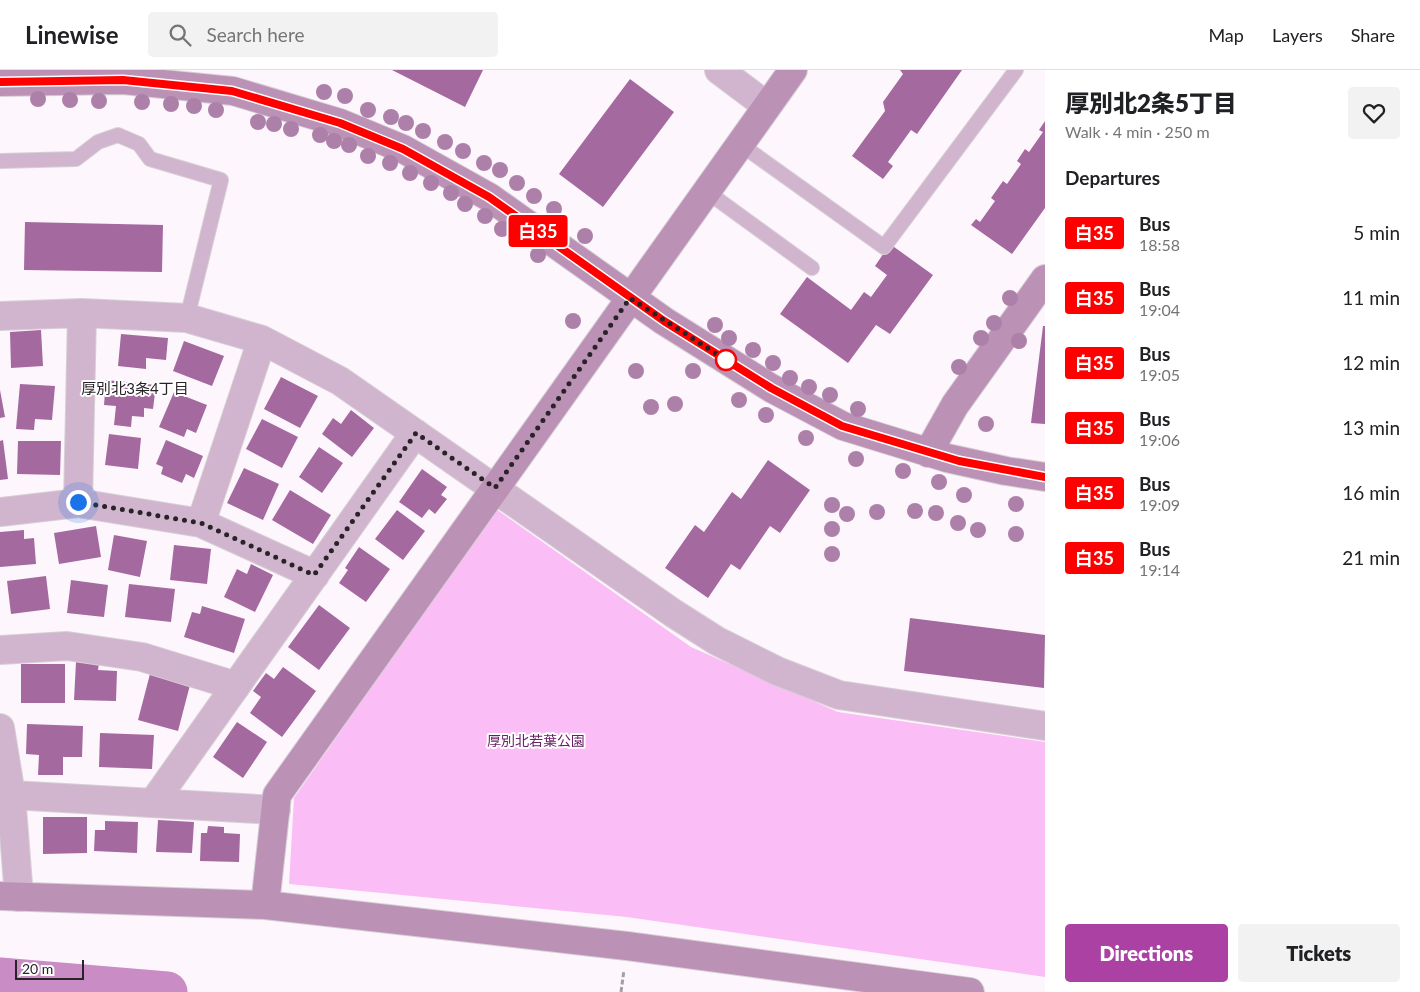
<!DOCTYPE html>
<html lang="en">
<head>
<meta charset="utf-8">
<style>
	:root { --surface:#fff; --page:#f2f2f2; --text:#202124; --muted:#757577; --line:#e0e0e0; --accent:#aa41a3 }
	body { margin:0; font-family:Lato,"Noto Sans JP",sans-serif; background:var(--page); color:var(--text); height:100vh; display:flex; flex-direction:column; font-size:19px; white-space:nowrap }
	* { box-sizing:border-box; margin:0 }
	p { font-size:16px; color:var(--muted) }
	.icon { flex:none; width:28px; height:28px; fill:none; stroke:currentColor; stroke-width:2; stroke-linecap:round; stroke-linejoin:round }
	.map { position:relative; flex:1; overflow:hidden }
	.side { display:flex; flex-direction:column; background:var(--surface); width:375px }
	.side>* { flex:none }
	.badge { padding:0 10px; border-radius:4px; font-size:18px; line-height:32px }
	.scale { position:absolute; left:15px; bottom:12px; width:69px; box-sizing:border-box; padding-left:5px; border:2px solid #282327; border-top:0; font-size:14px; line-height:18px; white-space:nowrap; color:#282327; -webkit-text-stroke:4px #fff; paint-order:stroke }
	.you { position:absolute; width:25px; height:25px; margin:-12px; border:4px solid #fff; border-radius:50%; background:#1a73e8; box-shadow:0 0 0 8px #1a73e833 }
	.map>.badge { position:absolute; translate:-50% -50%; box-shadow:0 0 0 2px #fff }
	h2 { padding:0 20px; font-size:19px; line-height:45px }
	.round { display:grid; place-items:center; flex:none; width:52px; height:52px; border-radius:5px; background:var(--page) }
	.head { display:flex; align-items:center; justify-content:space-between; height:85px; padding:0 20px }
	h1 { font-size:24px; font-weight:800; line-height:38px }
	.cta { display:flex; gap:10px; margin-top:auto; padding:10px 20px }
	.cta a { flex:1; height:58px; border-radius:5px; background:var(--accent); color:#fff; font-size:20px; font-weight:800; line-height:58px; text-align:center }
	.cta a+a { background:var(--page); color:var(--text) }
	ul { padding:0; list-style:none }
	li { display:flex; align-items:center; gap:15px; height:65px; padding:0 20px }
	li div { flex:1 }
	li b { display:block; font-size:19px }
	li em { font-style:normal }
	li .badge { min-width:55px; font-weight:700; text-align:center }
	header { display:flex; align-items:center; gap:30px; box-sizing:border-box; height:70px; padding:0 25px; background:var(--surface); border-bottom:1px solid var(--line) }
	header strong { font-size:24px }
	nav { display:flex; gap:28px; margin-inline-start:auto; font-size:18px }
	.search { width:350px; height:45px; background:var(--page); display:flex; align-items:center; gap:12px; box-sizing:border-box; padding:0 18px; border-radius:5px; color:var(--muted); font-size:19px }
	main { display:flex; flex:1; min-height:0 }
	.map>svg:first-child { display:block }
	.green { fill:#fbbdf5 }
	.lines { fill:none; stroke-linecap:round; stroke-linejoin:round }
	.river { stroke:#ca8cc4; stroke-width:41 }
	.building { fill:#a4699f }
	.lane-casing { stroke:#d7d0d6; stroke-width:16 }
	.street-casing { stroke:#d7d0d6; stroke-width:30 }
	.secondary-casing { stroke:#d7d0d6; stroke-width:30 }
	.path { stroke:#a49da3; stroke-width:3; stroke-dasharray:5 2.5; stroke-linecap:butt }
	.lane { stroke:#d1b4cd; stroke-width:14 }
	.street { stroke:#d1b4cd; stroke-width:28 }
	.secondary { stroke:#bb91b6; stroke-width:28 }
	.tree { fill:#ac80a9 }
	.line-casing { stroke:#fff; stroke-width:11 }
	.line { stroke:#f00; stroke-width:8 }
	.walk { stroke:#282327; stroke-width:5; stroke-dasharray:0 9 }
	.stop-dot { fill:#fff; stroke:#f00; stroke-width:2.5 }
	.labels { text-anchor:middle; stroke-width:4; stroke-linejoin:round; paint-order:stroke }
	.park-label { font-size:14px; fill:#692065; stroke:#fff }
	.neighbourhood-label { font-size:15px; fill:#282327; stroke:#fff }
</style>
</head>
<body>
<header>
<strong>Linewise</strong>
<div class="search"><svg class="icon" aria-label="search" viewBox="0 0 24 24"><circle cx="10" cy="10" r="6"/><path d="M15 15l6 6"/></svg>Search here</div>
<nav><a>Map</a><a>Layers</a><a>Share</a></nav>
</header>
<main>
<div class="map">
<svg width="1045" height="922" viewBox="0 0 1045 922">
	<rect width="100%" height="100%" fill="#fef6fd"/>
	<path class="green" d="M496,439L691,577L838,642L1045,672V907L627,847L289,814L294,728Z"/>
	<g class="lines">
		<path class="river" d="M0,908L167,922"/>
	</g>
	<path class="building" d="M392,0H483L465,37Z
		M900,0H962L917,64L911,60L888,92L893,96L883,109L852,86L885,41L883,32L903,4Z
		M630,9L674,42L603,137L559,104Z
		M1045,51V138L1012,184L971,155L976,149L980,152L995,131L991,128L1003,111L1007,114L1021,94L1017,91L1025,79L1029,82L1043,62L1039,60Z
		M25,152L163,155L162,202L24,200Z
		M890,174L933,205L890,264L876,255L848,293L780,244L807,207L851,240L864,222L871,227L887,205L875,196Z
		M1043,256H1045V354L1031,353Z
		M41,260L43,296L11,298L10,262Z
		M121,264L168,268L166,290L146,288V299L118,296Z
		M184,271L224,286L212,316L173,301Z
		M281,307L318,326L300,358L264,339Z
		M106,310L156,315L153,339L144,338V347L132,346L131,357L114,355L116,336L104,335Z
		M20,314L55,316L52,350L35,349L34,360L16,359Z
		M0,320L5,347L0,348Z
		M174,322L207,335L196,363L187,359L184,367L159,357Z
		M351,340L374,358L352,387L322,364L333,348L341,354Z
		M262,349L298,367L282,398L246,379Z
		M109,364L141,368L138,399L105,395Z
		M3,370L8,409L0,410V371Z
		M166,370L203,386L194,408L186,404L182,413L161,404L163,397L156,394Z
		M18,371H61L60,405L17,404Z
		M319,377L343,393L322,423L299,407Z
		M768,390L810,420L780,463L770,456L740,500L731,494L708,528L665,498L695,455L704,462L732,422L741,429Z
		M244,398L279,414L263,450L227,433Z
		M422,399L447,417L441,425L447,429L435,444L429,439L422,448L399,432Z
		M290,420L331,445L313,474L272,450Z
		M397,440L425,461L403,490L375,469Z
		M96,456L101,487L59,494L54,463Z
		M24,460V469L34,468L36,494L0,497V462Z
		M114,465L147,471L140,507L108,500Z
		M174,475L211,479L207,514L170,510Z
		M359,477L390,499L366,532L339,513L348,500L345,498Z
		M251,494L273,505L255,542L224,527L237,499L247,504Z
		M46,506L50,539L11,544L7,511Z
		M71,510L108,515L104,547L67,543Z
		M129,514L175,519L171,552L125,547Z
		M319,535L350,558L319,600L288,577Z
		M202,536L245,549L234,583L184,567L192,542L200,544Z
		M910,548L1045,565L1044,618L904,601Z
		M76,592L99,593L98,600L117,601L116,631L74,630Z
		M21,594H65V633H21Z
		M283,597L316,621L282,667L250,643L261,627L253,621L266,603L274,609Z
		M150,604L190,615L178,661L138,650Z
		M237,652L267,672L243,708L213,687Z
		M27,654L83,656L82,687H63V705H38L39,685L26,684Z
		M100,663L154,665L152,699L99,697Z
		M43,747H87V783L43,784Z
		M158,750L194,752L192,783L156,782Z
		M105,751L138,752L137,783L94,781L95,760H105Z
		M208,756L224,757V763L240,764L239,792L200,791L201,763H207Z"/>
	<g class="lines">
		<g class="lane-casing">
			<path id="lane" d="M740,74L884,177L1016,0
				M0,91L76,89L98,72L118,65L139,74L150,89L221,110L187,248
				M706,121L812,198"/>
		</g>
		<g class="street-casing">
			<path id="street" d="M719,0L767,36
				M0,246L82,243L187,248L262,270L340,311L673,543L717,571L777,601L839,625L1045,656
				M78,433L82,243
				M0,442L78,433L201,453L315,505
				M201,453L262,270
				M0,580L67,576L142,587L236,616
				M0,658L11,725L19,827
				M11,725L276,740
				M153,733L415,363"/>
		</g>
		<g class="secondary-casing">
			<path id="secondary" d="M0,12L123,10L233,21L340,53L403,79L489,127L664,251L771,318L843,356L947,388L1006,401L1045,407
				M928,383L955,335L1045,209
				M0,826L265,835L627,876L970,922
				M265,835L277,725L793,0"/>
		</g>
		<path class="path" d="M621,922L624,900"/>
		<use href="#lane" class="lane"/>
		<use href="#street" class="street"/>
		<use href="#secondary" class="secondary"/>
	</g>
	<g class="tree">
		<circle cx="324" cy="22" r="8"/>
		<circle cx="345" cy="26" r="8"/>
		<circle cx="38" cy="29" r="8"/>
		<circle cx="70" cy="30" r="8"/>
		<circle cx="99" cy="31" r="8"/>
		<circle cx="142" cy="32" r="8"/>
		<circle cx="171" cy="34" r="8"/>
		<circle cx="194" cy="36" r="8"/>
		<circle cx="216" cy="40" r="8"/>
		<circle cx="368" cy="40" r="8"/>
		<circle cx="391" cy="47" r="8"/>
		<circle cx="258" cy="52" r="8"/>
		<circle cx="406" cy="53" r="8"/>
		<circle cx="274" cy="54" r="8"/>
		<circle cx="291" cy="59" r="8"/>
		<circle cx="423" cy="61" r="8"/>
		<circle cx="320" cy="65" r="8"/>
		<circle cx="334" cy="71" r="8"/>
		<circle cx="445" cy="72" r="8"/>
		<circle cx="349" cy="75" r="8"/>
		<circle cx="463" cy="81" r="8"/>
		<circle cx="368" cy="86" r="8"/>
		<circle cx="390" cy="93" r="8"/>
		<circle cx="484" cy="93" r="8"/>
		<circle cx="500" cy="100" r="8"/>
		<circle cx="410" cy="103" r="8"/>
		<circle cx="431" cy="113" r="8"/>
		<circle cx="517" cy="113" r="8"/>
		<circle cx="451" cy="123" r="8"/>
		<circle cx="534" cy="126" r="8"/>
		<circle cx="465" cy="134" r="8"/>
		<circle cx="554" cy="139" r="8"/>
		<circle cx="485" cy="146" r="8"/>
		<circle cx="502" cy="159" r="8"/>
		<circle cx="585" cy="166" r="8"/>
		<circle cx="538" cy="185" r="8"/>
		<circle cx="1010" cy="228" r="8"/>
		<circle cx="573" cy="251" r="8"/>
		<circle cx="994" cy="253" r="8"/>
		<circle cx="715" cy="255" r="8"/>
		<circle cx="729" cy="268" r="8"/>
		<circle cx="981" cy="268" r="8"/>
		<circle cx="1019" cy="271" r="8"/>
		<circle cx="753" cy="280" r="8"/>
		<circle cx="773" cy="293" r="8"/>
		<circle cx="959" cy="297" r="8"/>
		<circle cx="636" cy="301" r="8"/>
		<circle cx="693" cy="301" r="8"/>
		<circle cx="790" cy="308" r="8"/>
		<circle cx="809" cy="317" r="8"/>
		<circle cx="830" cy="325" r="8"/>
		<circle cx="739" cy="330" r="8"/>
		<circle cx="675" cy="334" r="8"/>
		<circle cx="651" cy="337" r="8"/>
		<circle cx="858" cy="339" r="8"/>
		<circle cx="766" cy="345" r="8"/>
		<circle cx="986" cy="354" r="8"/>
		<circle cx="806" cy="368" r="8"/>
		<circle cx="856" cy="389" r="8"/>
		<circle cx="903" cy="401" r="8"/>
		<circle cx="939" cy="412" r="8"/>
		<circle cx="964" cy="425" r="8"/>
		<circle cx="1016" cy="434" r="8"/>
		<circle cx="832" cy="435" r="8"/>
		<circle cx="915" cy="441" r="8"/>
		<circle cx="877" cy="442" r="8"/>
		<circle cx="936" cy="443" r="8"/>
		<circle cx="847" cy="444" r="8"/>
		<circle cx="958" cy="453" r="8"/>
		<circle cx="832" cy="459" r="8"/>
		<circle cx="978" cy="460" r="8"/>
		<circle cx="1016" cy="464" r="8"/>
		<circle cx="832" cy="484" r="8"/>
	</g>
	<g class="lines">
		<g class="line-casing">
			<path id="line" d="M0,12L123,10L232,21L340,53L403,79L489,127L664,251L771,318L842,356L959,391L1045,407"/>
		</g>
		<use href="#line" class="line"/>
		<path class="walk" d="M78,432L201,453L314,505L416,363L495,418L630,228L726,290"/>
	</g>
	<circle class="stop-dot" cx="726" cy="290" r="10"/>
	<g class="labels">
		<g class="park-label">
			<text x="536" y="676">厚別北若葉公園</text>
		</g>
		<g class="neighbourhood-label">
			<text x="135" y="324">厚別北3条4丁目</text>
		</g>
	</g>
</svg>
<div class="scale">20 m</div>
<div class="you" style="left:78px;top:432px"></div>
<b class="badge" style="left:538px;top:161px;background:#f00;color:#fff">白35</b>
</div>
<section class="side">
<div class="head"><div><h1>厚別北2条5丁目</h1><p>Walk · 4 min · 250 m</p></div><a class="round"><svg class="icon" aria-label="heart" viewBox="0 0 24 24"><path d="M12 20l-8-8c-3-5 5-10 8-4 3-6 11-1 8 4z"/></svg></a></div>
<h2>Departures</h2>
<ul>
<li><span class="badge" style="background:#f00;color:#fff">白35</span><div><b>Bus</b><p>18:58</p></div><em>5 min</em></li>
<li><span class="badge" style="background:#f00;color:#fff">白35</span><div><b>Bus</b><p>19:04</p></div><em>11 min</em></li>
<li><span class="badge" style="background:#f00;color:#fff">白35</span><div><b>Bus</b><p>19:05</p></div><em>12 min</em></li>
<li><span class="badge" style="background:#f00;color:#fff">白35</span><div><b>Bus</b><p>19:06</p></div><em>13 min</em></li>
<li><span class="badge" style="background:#f00;color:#fff">白35</span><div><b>Bus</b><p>19:09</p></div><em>16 min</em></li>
<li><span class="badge" style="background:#f00;color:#fff">白35</span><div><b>Bus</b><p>19:14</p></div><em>21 min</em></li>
</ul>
<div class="cta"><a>Directions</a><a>Tickets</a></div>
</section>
</main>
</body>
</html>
